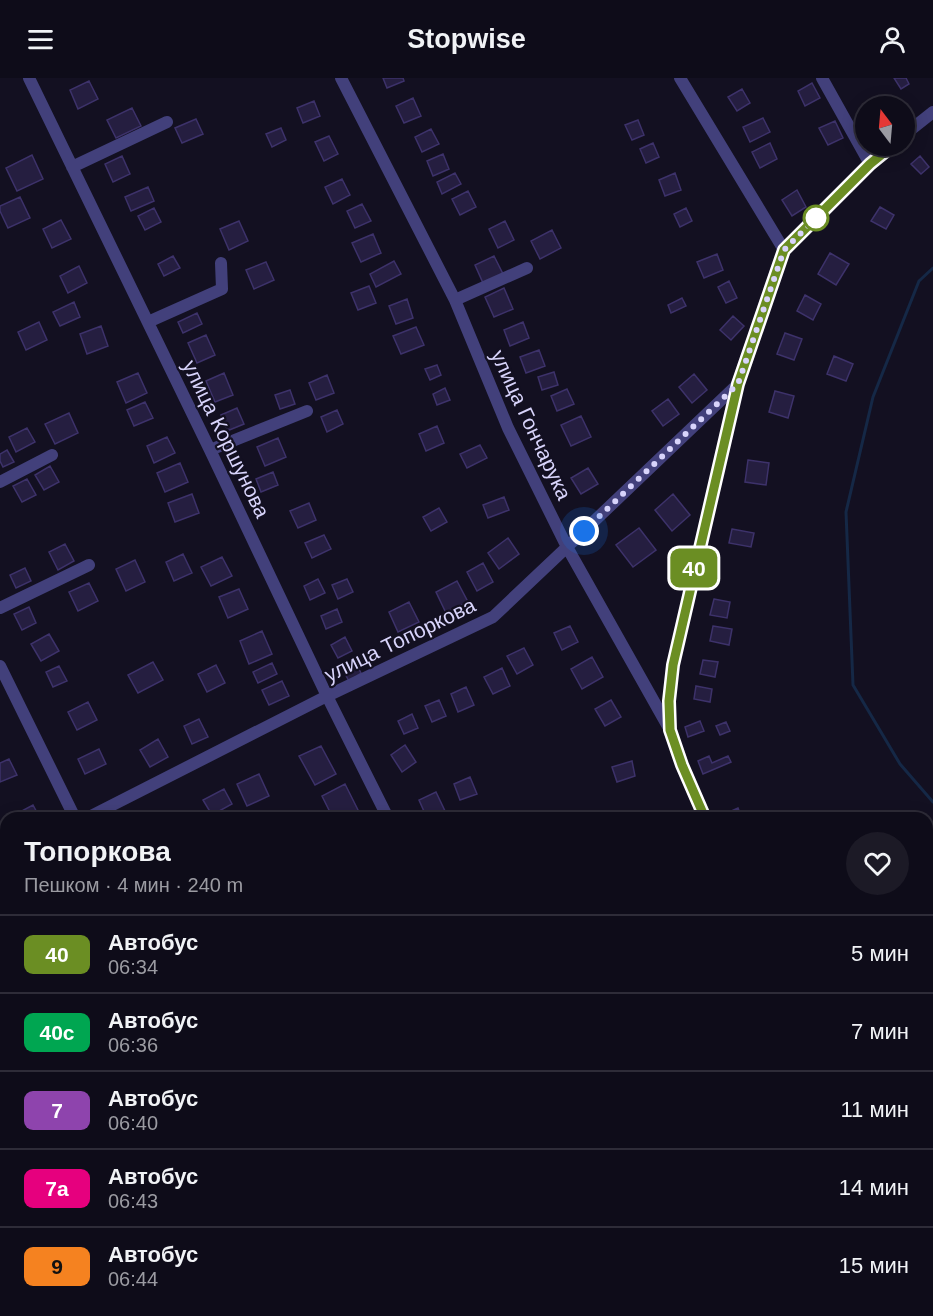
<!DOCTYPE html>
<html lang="ru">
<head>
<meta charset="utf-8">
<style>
	:root { --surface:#0e0c19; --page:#1c1a26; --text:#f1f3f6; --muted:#9b9ba2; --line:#2e2c38 }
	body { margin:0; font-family:Arial,sans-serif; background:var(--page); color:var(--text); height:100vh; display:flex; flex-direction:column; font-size:22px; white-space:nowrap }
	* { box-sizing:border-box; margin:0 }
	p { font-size:20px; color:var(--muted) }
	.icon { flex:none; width:33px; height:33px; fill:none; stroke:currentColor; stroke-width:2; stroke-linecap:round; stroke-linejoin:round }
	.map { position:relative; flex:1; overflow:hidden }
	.sheet { position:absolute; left:0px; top:734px; width:933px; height:506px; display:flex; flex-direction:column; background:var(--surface); border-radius:18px 18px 0 0; box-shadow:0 3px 15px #0003,0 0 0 2px var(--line) }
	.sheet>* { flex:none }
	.badge { padding:0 12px; border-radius:9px; font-size:21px; line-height:39px }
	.needle { width:39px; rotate:344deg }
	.tools { position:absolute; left:855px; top:18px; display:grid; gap:12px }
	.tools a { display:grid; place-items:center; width:60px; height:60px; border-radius:50%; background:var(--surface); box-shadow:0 3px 15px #0003,0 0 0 2px var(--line); font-size:30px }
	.you { position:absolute; width:30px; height:30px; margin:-15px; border:4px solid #fff; border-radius:50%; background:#1a73e8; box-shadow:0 0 0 9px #1a73e833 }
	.map>.badge { position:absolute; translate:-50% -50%; box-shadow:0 0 0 3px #fff }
	.round { display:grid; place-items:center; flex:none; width:63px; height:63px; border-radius:32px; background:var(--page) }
	.headline { display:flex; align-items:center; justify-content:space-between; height:102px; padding:0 24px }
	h1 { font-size:28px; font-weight:700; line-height:45px }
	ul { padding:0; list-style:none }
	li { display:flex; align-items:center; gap:18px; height:78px; padding:0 24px; border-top:2px solid var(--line) }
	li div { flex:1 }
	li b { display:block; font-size:22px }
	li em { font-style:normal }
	li .badge { min-width:66px; font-weight:700; text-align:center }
	header { display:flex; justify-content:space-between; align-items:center; height:78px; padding:0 24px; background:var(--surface); font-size:27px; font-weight:700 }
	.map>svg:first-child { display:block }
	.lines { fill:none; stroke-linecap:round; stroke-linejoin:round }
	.stream { stroke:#152846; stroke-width:3 }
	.building { fill:#251e40; stroke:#3d326a; stroke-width:1.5 }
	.minor { stroke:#42407b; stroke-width:12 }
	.major { stroke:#bb67ef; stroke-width:15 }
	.line-casing { stroke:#fff; stroke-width:14 }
	.line { stroke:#6b8e23; stroke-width:9 }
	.walk { stroke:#d8d4fb; stroke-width:6; stroke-dasharray:0 10.8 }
	.stop-dot { fill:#fff; stroke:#6b8e23; stroke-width:3 }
	.labels { text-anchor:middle; stroke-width:4.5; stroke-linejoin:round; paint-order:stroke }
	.street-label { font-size:21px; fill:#d8d4fb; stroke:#131021 }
</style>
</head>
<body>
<header><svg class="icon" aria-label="menu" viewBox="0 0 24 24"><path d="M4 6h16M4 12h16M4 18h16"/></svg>Stopwise<svg class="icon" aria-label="person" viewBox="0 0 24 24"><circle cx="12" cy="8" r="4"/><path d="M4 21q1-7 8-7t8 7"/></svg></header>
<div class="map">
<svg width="933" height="1238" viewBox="0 0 933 1238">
	<rect width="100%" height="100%" fill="#131021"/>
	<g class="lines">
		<path class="stream" d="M933,190L919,203L873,319L846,434L853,607L900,686L933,724"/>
	</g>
	<path class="building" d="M383,0H403L404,3L387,10Z
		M894,0H906L909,6L901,11Z
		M89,3L98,21L78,31L70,12Z
		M812,5L820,20L805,28L798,13Z
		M742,11L750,25L737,33L728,19Z
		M413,20L421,38L404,45L396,28Z
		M314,23L320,38L303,45L297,30Z
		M132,30L141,48L116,60L107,42Z
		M763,40L770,54L750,64L743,49Z
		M196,41L203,56L182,65L175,50Z
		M638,42L644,57L632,62L625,47Z
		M835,43L843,60L828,67L819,50Z
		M281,50L286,62L272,69L266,56Z
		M431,51L439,66L422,74L415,59Z
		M329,58L338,76L324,83L315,64Z
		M653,65L659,79L646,85L640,71Z
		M770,65L777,81L760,90L752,74Z
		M443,76L449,91L433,98L427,83Z
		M32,77L43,101L17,113L6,90Z
		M122,78L130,96L113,104L105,86Z
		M920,78L929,89L921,96L911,86Z
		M455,95L461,106L442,116L437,104Z
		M675,95L681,112L665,118L659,102Z
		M342,101L350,117L333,126L325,109Z
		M148,109L154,123L131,133L125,119Z
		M797,112L806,129L792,138L782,122Z
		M468,113L476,129L460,137L452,121Z
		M20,119L30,140L8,150L0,133V128Z
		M362,126L371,143L355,150L347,133Z
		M880,129L894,137L886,151L871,143Z
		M154,130L161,144L145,152L138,138Z
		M686,130L692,143L680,149L674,136Z
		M61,142L71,161L52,170L43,151Z
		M239,143L248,163L229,172L220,151Z
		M505,143L514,162L498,170L489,151Z
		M552,152L561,170L540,181L531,163Z
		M373,156L381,175L361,184L352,165Z
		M830,175L849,186L836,207L818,196Z
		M717,176L723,192L704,200L697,184Z
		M173,178L180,190L164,198L158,186Z
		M494,178L503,196L483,205L475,187Z
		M394,183L401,196L376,209L370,196Z
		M266,184L274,202L254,211L246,192Z
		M79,188L87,205L68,215L60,198Z
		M729,203L737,220L726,225L718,209Z
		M369,208L376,225L358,232L351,215Z
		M504,210L513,231L494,239L485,219Z
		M805,217L821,226L813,242L797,233Z
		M682,220L686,228L671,235L668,227Z
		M407,221L413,240L396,246L389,228Z
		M74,224L80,239L60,248L53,234Z
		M197,235L202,246L183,255L178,244Z
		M733,238L744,248L731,262L720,252Z
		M39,244L47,262L26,272L18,254Z
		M523,244L529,260L510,268L504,252Z
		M101,248L108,268L87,276L80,256Z
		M416,249L424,267L401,276L393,258Z
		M785,255L802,261L794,282L777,276Z
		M206,257L215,277L197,285L188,265Z
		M539,272L545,288L526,295L520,279Z
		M834,278L853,286L846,303L827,296Z
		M437,287L441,297L430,302L425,291Z
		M554,294L558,307L542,312L538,299Z
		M138,295L147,315L126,325L117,304Z
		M224,295L233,317L215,324L206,303Z
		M694,296L707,312L692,325L679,309Z
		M327,297L334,315L316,322L309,305Z
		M445,310L450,322L437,327L433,316Z
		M567,311L574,326L557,333L551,318Z
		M290,312L295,326L280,331L275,317Z
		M775,313L794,318L788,340L769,334Z
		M668,321L679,336L663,348L652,333Z
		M145,324L153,340L134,348L127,332Z
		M237,330L244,346L227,353L221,337Z
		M337,332L343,346L327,354L321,339Z
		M69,335L78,355L55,366L45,346Z
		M581,338L591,359L571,368L561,347Z
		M437,348L444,365L426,373L419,356Z
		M27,350L35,364L16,374L9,359Z
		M167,359L175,375L154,385L147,368Z
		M278,360L286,379L265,388L257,369Z
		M480,367L487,380L467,390L460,376Z
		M7,372L14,384L3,389L0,383V376Z
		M748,382L769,385L766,407L745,404Z
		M180,385L188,404L165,414L157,395Z
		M50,388L59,404L44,412L35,397Z
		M588,390L598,406L581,416L571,400Z
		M273,394L278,407L261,414L256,401Z
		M27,401L36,417L22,424L13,408Z
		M192,416L199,435L175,444L168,425Z
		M673,416L690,437L672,453L655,432Z
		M504,419L509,432L488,440L483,427Z
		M309,425L316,442L298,450L290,433Z
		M439,430L447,444L431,453L423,439Z
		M639,450L656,472L633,489L616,467Z
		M732,451L754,455L751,469L729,465Z
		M324,457L331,471L312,480L305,465Z
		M508,460L519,476L499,491L488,475Z
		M65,466L74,483L58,492L49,474Z
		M183,476L192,495L174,503L166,484Z
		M222,479L232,498L211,508L201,489Z
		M135,482L145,504L126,513L116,491Z
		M483,485L493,504L477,513L467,494Z
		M25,490L31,503L16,510L10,497Z
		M318,501L325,515L310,522L304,508Z
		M347,501L353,514L338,521L332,507Z
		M457,503L468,524L446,535L436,514Z
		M89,505L98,523L78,533L69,514Z
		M239,511L248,531L228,540L219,519Z
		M714,521L730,524L727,540L710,537Z
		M409,524L419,544L398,554L389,534Z
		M29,529L36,545L22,552L14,536Z
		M337,531L342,544L326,551L321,538Z
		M570,548L578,564L562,572L554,555Z
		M713,548L732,551L729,567L710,563Z
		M262,553L272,576L249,586L240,563Z
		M49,556L59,573L41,583L31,566Z
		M345,559L352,573L338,580L331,567Z
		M524,570L533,587L517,596L507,578Z
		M592,579L603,599L582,611L571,591Z
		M354,582L361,595L349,603L341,589Z
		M703,582L718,584L715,599L700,596Z
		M153,584L163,602L138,615L128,597Z
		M272,585L277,596L258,605L253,594Z
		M216,587L225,605L207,614L198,596Z
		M59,588L67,603L53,609L46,594Z
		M502,590L510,608L493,616L484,599Z
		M282,603L289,618L269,627L262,612Z
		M696,608L712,611L710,624L694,621Z
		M466,609L474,627L458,634L451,616Z
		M439,622L446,638L432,644L425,628Z
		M611,622L621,639L605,648L595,631Z
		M88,624L97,642L77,652L68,634Z
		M412,636L418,650L404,656L398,643Z
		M199,641L208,659L192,666L184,648Z
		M700,643L704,653L688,659L685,649Z
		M726,644L730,653L720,657L716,648Z
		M158,661L168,679L150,689L140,672Z
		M405,667L416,684L402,694L391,677Z
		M321,668L336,696L315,707L299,678Z
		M99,671L106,686L85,696L78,681Z
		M709,678L712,685L728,678L731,684L703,696L698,683Z
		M9,681L17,697L0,704V685Z
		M632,683L635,698L617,704L612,689Z
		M259,696L269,718L247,728L237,706Z
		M470,699L477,716L460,722L454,706Z
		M345,706L358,732L344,740H333L322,718Z
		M224,711L232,726L212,737L203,722Z
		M436,714L445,733L431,740H427L419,722Z
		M33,727L40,740H18L16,736Z
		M738,730L742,740H729L727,735Z
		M927,791L933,801V811L927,814Z
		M933,969V990L927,993V972Z
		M6,1111V1131L0,1134V1114Z
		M6,1169V1187L0,1190V1172Z
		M139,1233H162V1234L155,1238H142Z
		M357,1233H387L388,1234L380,1238H359Z
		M568,1233H600L589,1238H570Z
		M673,1233H698L699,1234L692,1238H676Z
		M730,1233H750V1234L744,1238H720Z
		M816,1233H854L857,1238H818Z"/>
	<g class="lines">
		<path class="minor" d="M29,0L210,372L327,618L388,740
			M341,0L455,222L508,350L567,469L670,652L682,687L705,740
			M680,0L784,172
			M822,0L870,86
			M904,57L933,34
			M72,89L167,44
			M455,222L527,190
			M148,244L222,211L221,185
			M210,372L307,333
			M0,404L52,377
			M0,530L89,487
			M0,588L75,740
			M670,650L669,623L673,587L738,306L784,172L870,86L892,68
			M87,740L327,618L493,539L567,469L738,306
			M0,786L6,782
			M927,1088L933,1099
			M927,1217L933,1194
			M324,1233L326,1238
			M639,1233L641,1238
			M887,1233L889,1238
			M0,1237V1238
			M922,1238L923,1233"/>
		<path class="major" d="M927,866L933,862
			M205,1238L217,1233"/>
	</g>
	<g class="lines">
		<g class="line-casing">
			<path id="line" d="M705,740L682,687L670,652L669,623L673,587L738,306L784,172L870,86L892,68"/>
		</g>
		<use href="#line" class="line"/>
		<path class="walk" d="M584,453L738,306L784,172L816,140"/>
	</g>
	<circle class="stop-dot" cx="816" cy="140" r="12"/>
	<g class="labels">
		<g class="street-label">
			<text transform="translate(531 347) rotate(65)" y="7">улица Гончарука</text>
			<text transform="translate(226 361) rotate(64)" y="7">улица Коршунова</text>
			<text transform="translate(400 562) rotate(-26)" y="7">улица Топоркова</text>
		</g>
	</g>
</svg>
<div class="tools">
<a><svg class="needle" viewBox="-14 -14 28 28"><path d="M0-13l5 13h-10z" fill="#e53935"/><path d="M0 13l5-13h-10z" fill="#9b9ba2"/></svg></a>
</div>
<div class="you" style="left:584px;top:453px"></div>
<b class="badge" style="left:694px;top:490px;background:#6b8e23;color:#fff">40</b>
<section class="sheet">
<div class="headline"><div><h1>Топоркова</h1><p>Пешком · 4 мин · 240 m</p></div><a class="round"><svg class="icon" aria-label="heart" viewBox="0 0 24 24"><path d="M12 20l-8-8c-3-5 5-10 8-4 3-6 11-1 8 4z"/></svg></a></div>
<ul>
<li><span class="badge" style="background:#6b8e23;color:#fff">40</span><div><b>Автобус</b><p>06:34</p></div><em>5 мин</em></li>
<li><span class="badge" style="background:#00a651;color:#fff">40с</span><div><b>Автобус</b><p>06:36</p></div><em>7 мин</em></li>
<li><span class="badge" style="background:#8e44ad;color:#fff">7</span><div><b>Автобус</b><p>06:40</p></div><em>11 мин</em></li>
<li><span class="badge" style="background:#e6007e;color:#fff">7а</span><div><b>Автобус</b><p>06:43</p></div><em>14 мин</em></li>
<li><span class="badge" style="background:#f58220;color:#111">9</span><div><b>Автобус</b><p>06:44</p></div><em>15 мин</em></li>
</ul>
</section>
</div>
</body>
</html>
